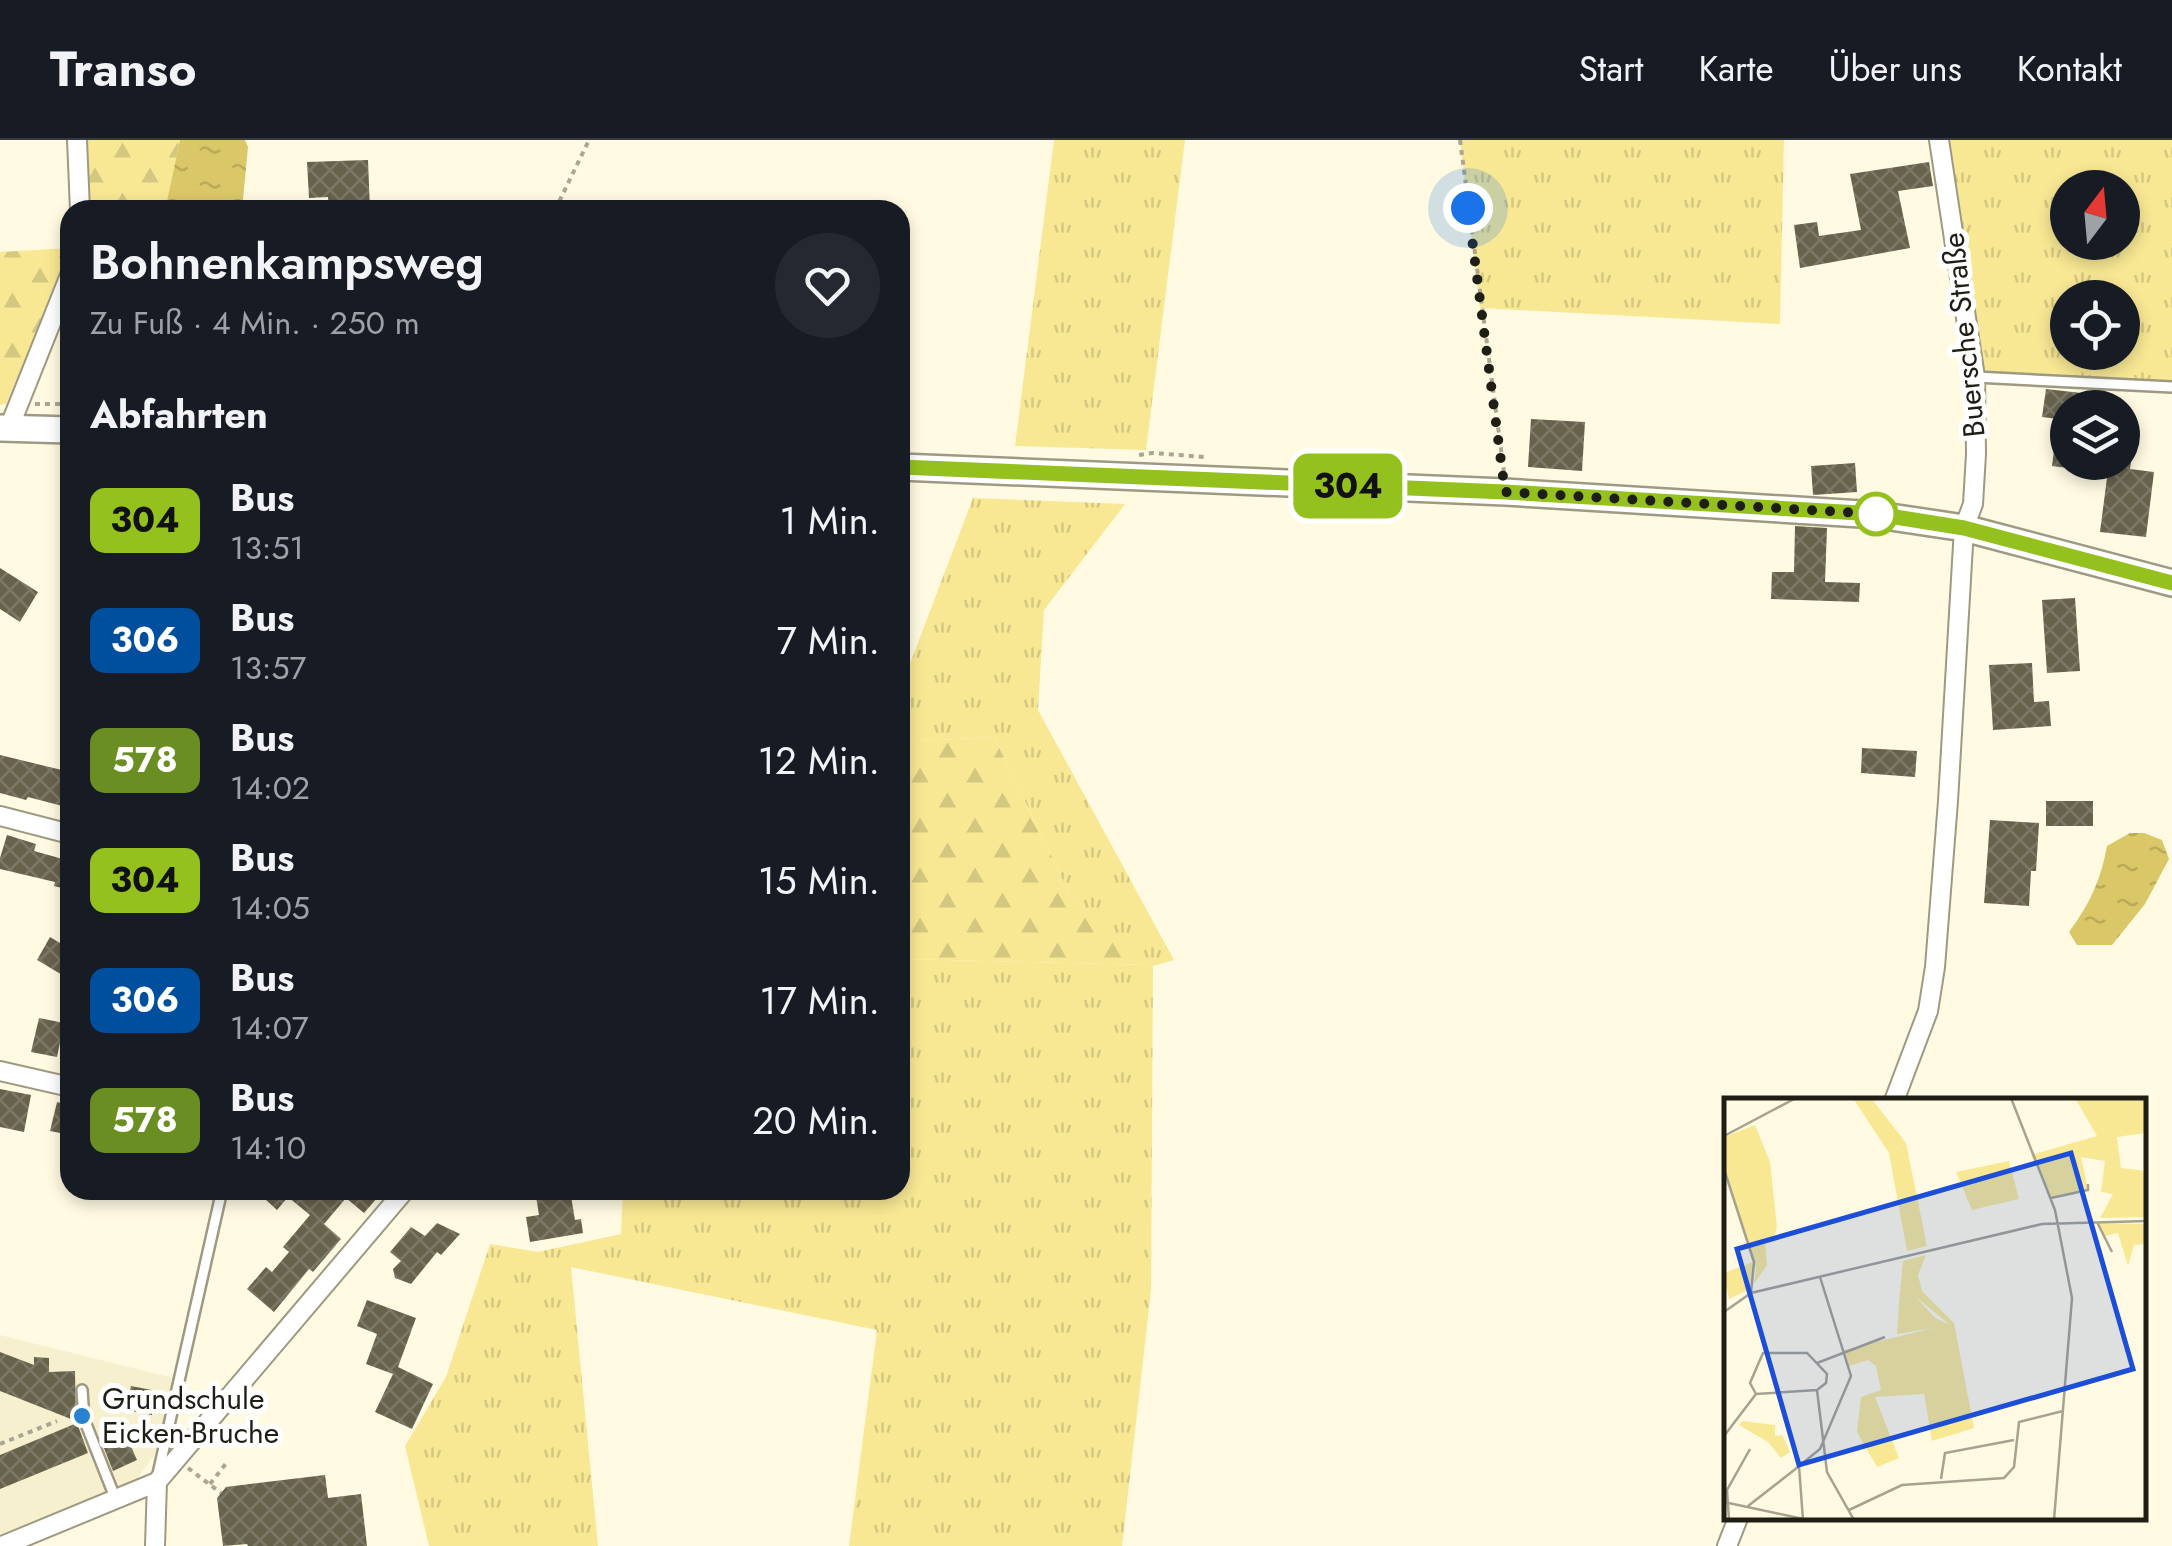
<!DOCTYPE html>
<html lang="de">
<head>
<meta charset="utf-8">
<style>
	:root { --surface:#171b24; --page:#242831; --text:#f1f3f6; --muted:#9ea1a6; --line:#363941 }
	body { margin:0; font-family:Jost,sans-serif; background:var(--page); color:var(--text); height:100vh; display:flex; flex-direction:column; font-size:38px; white-space:nowrap }
	* { box-sizing:border-box; margin:0 }
	p { font-size:32px; color:var(--muted) }
	.icon { flex:none; width:55px; height:55px; fill:none; stroke:currentColor; stroke-width:2; stroke-linecap:round; stroke-linejoin:round }
	.map { position:relative; flex:1; overflow:hidden }
	.details { position:absolute; left:60px; top:60px; width:850px; height:1000px; display:flex; flex-direction:column; background:var(--surface); border-radius:30px; box-shadow:0 5px 15px #0003 }
	.details>* { flex:none }
	.badge { padding:0 20px; border-radius:15px; font-size:35px; line-height:65px }
	.needle { width:65px; rotate:16deg }
	.controls { position:absolute; left:2050px; top:30px; display:grid; gap:20px }
	.controls a { display:grid; place-items:center; width:90px; height:90px; border-radius:50%; background:var(--surface); box-shadow:0 5px 15px #0003; font-size:50px }
	.you { position:absolute; width:50px; height:50px; margin:-25px; border:8px solid #fff; border-radius:50%; background:#1a73e8; box-shadow:0 0 0 15px #1a73e833 }
	.map>.badge { position:absolute; translate:-50% -50%; box-shadow:0 0 0 5px #fff }
	h2 { padding:0 30px; font-size:38px; line-height:90px }
	.round { display:grid; place-items:center; flex:none; width:105px; height:105px; border-radius:52px; background:var(--page) }
	.head { display:flex; align-items:center; justify-content:space-between; height:170px; padding:0 30px }
	h1 { font-size:48px; font-weight:600; line-height:75px }
	ul { padding:0; list-style:none }
	li { display:flex; align-items:center; gap:30px; height:120px; padding:0 30px }
	li div { flex:1 }
	li b { display:block; font-size:38px }
	li em { font-style:normal }
	li .badge { min-width:110px; font-weight:700; text-align:center }
	header { display:flex; align-items:center; gap:60px; box-sizing:border-box; height:140px; padding:0 50px; background:var(--surface); border-bottom:2px solid var(--line) }
	header strong { font-size:48px }
	nav { display:flex; gap:55px; margin-inline-start:auto; font-size:35px }
	.map>svg:first-child { display:block }
	.built { fill:#f6f0cf }
	.grass { fill:url(#grass-tufts); fill-rule:evenodd }
	.forest { fill:url(#forest-firs) }
	.water { fill:url(#water-ripples) }
	.building { fill:url(#building-cross-hatch) }
	.lines { fill:none; stroke-linecap:round; stroke-linejoin:round }
	.service-casing { stroke:#9e9a82; stroke-width:14 }
	.minor-casing { stroke:#9e9a82; stroke-width:22 }
	.secondary-casing { stroke:#9e9a82; stroke-width:30 }
	.path { stroke:#aaa693; stroke-width:4; stroke-dasharray:5 5; stroke-linecap:butt }
	.service { stroke:#fff; stroke-width:9 }
	.minor { stroke:#fff; stroke-width:18 }
	.secondary { stroke:#fff; stroke-width:25 }
	.line-casing { stroke:#fff; stroke-width:22 }
	.line { stroke:#95c11f; stroke-width:15 }
	.walk { stroke:#1f1e15; stroke-width:10; stroke-dasharray:0 18 }
	.stop-dot { fill:#fff; stroke:#95c11f; stroke-width:5 }
	.poi-dot { fill:#2783d0; stroke:#fff; stroke-width:4 }
	.labels { text-anchor:middle; stroke-width:10; stroke-linejoin:round; paint-order:stroke }
	.street-label { font-size:30px; fill:#1f1e15; stroke:#fff }
	.poi-label { font-size:30px; fill:#1f1e15; stroke:#fff; text-anchor:start }
	.inset-road { fill:none; stroke:#a5a28f; stroke-width:2.5 }
	.view { fill:#1d4ed8; fill-opacity:0.15; stroke:#1d4ed8; stroke-width:5 }
	.inset-edge { fill:none; stroke:#1f1e15; stroke-width:5 }
</style>
</head>
<body>
<header>
<strong>Transo</strong>
<nav><a>Start</a><a>Karte</a><a>Über uns</a><a>Kontakt</a></nav>
</header>
<div class="map">
<svg width="2172" height="1406" viewBox="0 0 2172 1406">
	<defs>
		<pattern id="grass-tufts" width="24" height="20" patternUnits="userSpaceOnUse" patternTransform="scale(2.5)"><rect width="24" height="20" fill="#f8e894"/><path d="M3 7l-1-3M5 7V3M7 7l1-3M15 17l-1-3M17 17v-4M19 17l1-3" fill="none" stroke="#d4c77f"/></pattern>
		<pattern id="forest-firs" width="22" height="20" patternUnits="userSpaceOnUse" patternTransform="scale(2.5)"><rect width="22" height="20" fill="#f8e894"/><path d="M5 1l3.5 6h-7zM16 11l3.5 6h-7z" fill="#d4c77f"/></pattern>
		<pattern id="water-ripples" width="26" height="14" patternUnits="userSpaceOnUse" patternTransform="scale(2.5)"><rect width="26" height="14" fill="#dac767"/><path d="M2 4q2-2 4 0t4 0M15 11q2-2 4 0t4 0" fill="none" stroke="#bbaa58"/></pattern>
		<pattern id="building-cross-hatch" width="8" height="8" patternUnits="userSpaceOnUse" patternTransform="scale(2.5)"><rect width="8" height="8" fill="#66624c"/><path d="M0 0l8 8M0 8l8-8" fill="none" stroke="#7c7867"/></pattern>
	</defs>
	<rect width="100%" height="100%" fill="#fffae1"/>
	<path class="built" d="M0,1195L173,1238L155,1314L134,1343L0,1396Z"/>
	<path class="grass" d="M1054,0H1185L1146,310L1015,306Z
		M1460,0H1784L1780,184L1480,168Z
		M1939,0H2172V247L1975,237ZM2068,48H2122V102H2068ZM2068,158H2122V212H2068Z
		M973,358L1125,364L1044,470L1038,570L1174,820L1153,826L1151,1151L1122,1406H849L877,1190L571,1127L598,1406H429L405,1306L446,1237L490,1104L538,1112L621,1094L623,1050H900V819L1151,825L1070,755L994,597L900,602V550Z"/>
	<path class="forest" d="M84,0H180L165,70H87Z
		M70,108V115L6,264L0,265V112Z
		M994,597L1070,755L1153,825L900,819V602Z"/>
	<path class="water" d="M180,0H245L248,7L242,70H165Z
		M2130,693H2144L2162,700L2169,719L2145,764L2112,805H2077L2069,792C2089,765 2101,740 2107,706Z"/>
	<path class="building" d="M368,20L370,70H329L328,57L309,58L307,22Z
		M1929,22L1933,46L1898,51L1910,108L1800,128L1794,85L1817,82L1819,96L1861,90L1850,34Z
		M2046,249L2099,255L2097,268H2068V328L2052,326L2058,279L2042,277Z
		M1531,279L1585,282L1582,331L1528,327Z
		M2109,322H2131L2130,329L2154,332L2146,397L2100,392Z
		M1855,323L1857,352L1813,355L1811,326Z
		M1795,386L1827,388L1825,442L1860,443L1859,462L1771,459L1772,432H1794Z
		M0,428L38,452L20,482L0,469Z
		M2075,458L2080,531L2047,533L2042,460Z
		M2032,523L2034,562L2049,561L2051,586L1993,590L1989,525Z
		M1862,608L1917,611L1915,637L1861,633Z
		M0,615L70,632V668L28,657L26,660L0,653Z
		M2046,661H2093V686H2046Z
		M1990,680L2039,683L2036,731H2031L2029,766L1984,763Z
		M7,695L36,704L34,711L70,721V750L54,746L55,742L0,729V718Z
		M50,797L70,809V825L64,836L37,820Z
		M39,878L64,883L57,917L31,912Z
		M0,949L31,955L24,992L0,987Z
		M57,962L70,965V995L50,991Z
		M255,1050H384L364,1073L346,1058L324,1084L341,1099L313,1132L309,1129L274,1172L247,1149L266,1127L272,1132L289,1112L283,1107L310,1075L288,1057L277,1070Z
		M535,1050H570L575,1080L581,1079L583,1093L530,1102L526,1077L539,1075Z
		M437,1083L460,1094L441,1115L437,1112L411,1144L395,1138L393,1129L401,1121L390,1112L411,1087L425,1096Z
		M367,1160L416,1178L398,1227L433,1244L412,1289L375,1272L393,1234L366,1224L377,1194L357,1186Z
		M0,1212L34,1225V1217L49,1218V1232L75,1231L76,1281L0,1251Z
		M131,1246L157,1251L152,1275L126,1270Z
		M77,1283L88,1313L0,1349V1315Z
		M123,1288L137,1320L113,1331L100,1298Z
		M325,1335L328,1358L361,1354L367,1406H248L247,1404L223,1406L217,1358L226,1347Z"/>
	<g class="lines">
		<g class="service-casing">
			<path id="service" d="M1975,237L2172,247
				M82,1250L84,1279L116,1360
				M158,1334L222,1050"/>
		</g>
		<g class="minor-casing">
			<path id="minor" d="M77,0L80,70
				M9,288L70,135
				M0,676L70,694
				M0,931L70,947
				M1894,961L1928,871L1935,827L1948,661L1964,388L1973,364L1976,314L1975,237L1939,0
				M2,1406L157,1342L405,1050
				M155,1406L157,1342
				M1727,1406L1738,1378"/>
		</g>
		<g class="secondary-casing">
			<path id="secondary" d="M0,288L70,290
				M900,327L1505,352L1877,375L1964,388L2172,443"/>
		</g>
		<path class="path" d="M1460,0L1504,332
			M555,70L589,0
			M35,264H70
			M1139,315L1153,313L1205,317
			M0,1304L57,1281
			M188,1328L221,1353
			M210,1344L228,1321"/>
		<use href="#service" class="service"/>
		<use href="#minor" class="minor"/>
		<use href="#secondary" class="secondary"/>
	</g>
	<g class="lines">
		<g class="line-casing">
			<path id="line" d="M900,327L1505,352L1877,374L1964,388L2172,443"/>
		</g>
		<use href="#line" class="line"/>
		<path class="walk" d="M1468,68L1505,352L1876,374"/>
	</g>
	<circle class="stop-dot" cx="1876" cy="374" r="20"/>
	<circle class="poi-dot" cx="82" cy="1276" r="10"/>
	<g class="labels">
		<g class="street-label">
			<text transform="translate(1964 195) rotate(-96)" y="10">Buersche Straße</text>
		</g>
		<g class="poi-label">
			<text x="102" y="1269">Grundschule<tspan x="102" dy="34">Eicken-Bruche</tspan></text>
		</g>
	</g>
	<g transform="translate(1724 958)">
		<rect width="422" height="422" fill="#fffae1"/>
		<path d="M351,0H422V35L393,39L397,70L422,73V119L376,120L389,96L377,94L381,63L357,59L364,92L327,100L307,57L373,38ZM182,45L203,148L183,153L165,55ZM285,63L295,101L248,112L232,74ZM375,125L423,126L422,146L410,147L404,168L394,135L380,138ZM202,157L194,177L198,193L230,225L250,330L208,343L200,296L151,299L175,360L153,369L133,334L137,299L157,292L152,268L144,262L125,268L120,252L225,226L192,199L175,205L179,163ZM18,323L51,327V338L58,337L66,354L57,360L44,344L15,327Z" fill="#f8e894"/>
		<path d="M129,0H147L182,45L165,55ZM31,27L46,64L53,129L50,139L41,141L43,167L30,186L32,170L0,71V39ZM29,164L26,191L5,201L0,175ZM192,199L211,220L227,227L173,236L175,205Z" fill="#f8e894"/>
		<path class="inset-road" d="M287,0L331,112L348,200L330,422M0,38L72,0M0,71L30,164L27,195M327,100L364,92V86M373,124L388,154M0,214L27,195L318,126L423,123M39,255H83L103,276L102,285L93,292L32,296L26,285ZM93,265L161,239M93,292L103,374L130,422M0,338L32,296M217,381L221,355L290,342M0,404L84,422M24,408L74,369M125,412L178,387L280,380L290,369L295,324L339,313M5,422L3,392L26,351M79,422L75,368L96,351L127,278L96,179"/>
		<path class="view" d="M347,55L409,271L75,367L13,151Z"/>
		<rect width="422" height="422" class="inset-edge"/>
	</g>
</svg>
<div class="controls">
<a><svg class="needle" viewBox="-14 -14 28 28"><path d="M0-13l5 13h-10z" fill="#e53935"/><path d="M0 13l5-13h-10z" fill="#9ea1a6"/></svg></a>
<a><svg class="icon" aria-label="locate" viewBox="0 0 24 24"><circle cx="12" cy="12" r="6"/><path d="M12 2v4M12 18v4M2 12h4M18 12h4"/></svg></a>
<a><svg class="icon" aria-label="layers" viewBox="0 0 24 24"><path d="M12 4l9 5-9 5-9-5zM3 14l9 5 9-5"/></svg></a>
</div>
<div class="you" style="left:1468px;top:68px"></div>
<b class="badge" style="left:1348px;top:346px;background:#95c11f;color:#111">304</b>
<section class="details">
<div class="head"><div><h1>Bohnenkampsweg</h1><p>Zu Fuß · 4 Min. · 250 m</p></div><a class="round"><svg class="icon" aria-label="heart" viewBox="0 0 24 24"><path d="M12 20l-8-8c-3-5 5-10 8-4 3-6 11-1 8 4z"/></svg></a></div>
<h2>Abfahrten</h2>
<ul>
<li><span class="badge" style="background:#95c11f;color:#111">304</span><div><b>Bus</b><p>13:51</p></div><em>1 Min.</em></li>
<li><span class="badge" style="background:#004f9f;color:#fff">306</span><div><b>Bus</b><p>13:57</p></div><em>7 Min.</em></li>
<li><span class="badge" style="background:#6b8e23;color:#fff">578</span><div><b>Bus</b><p>14:02</p></div><em>12 Min.</em></li>
<li><span class="badge" style="background:#95c11f;color:#111">304</span><div><b>Bus</b><p>14:05</p></div><em>15 Min.</em></li>
<li><span class="badge" style="background:#004f9f;color:#fff">306</span><div><b>Bus</b><p>14:07</p></div><em>17 Min.</em></li>
<li><span class="badge" style="background:#6b8e23;color:#fff">578</span><div><b>Bus</b><p>14:10</p></div><em>20 Min.</em></li>
</ul>
</section>
</div>
</body>
</html>
